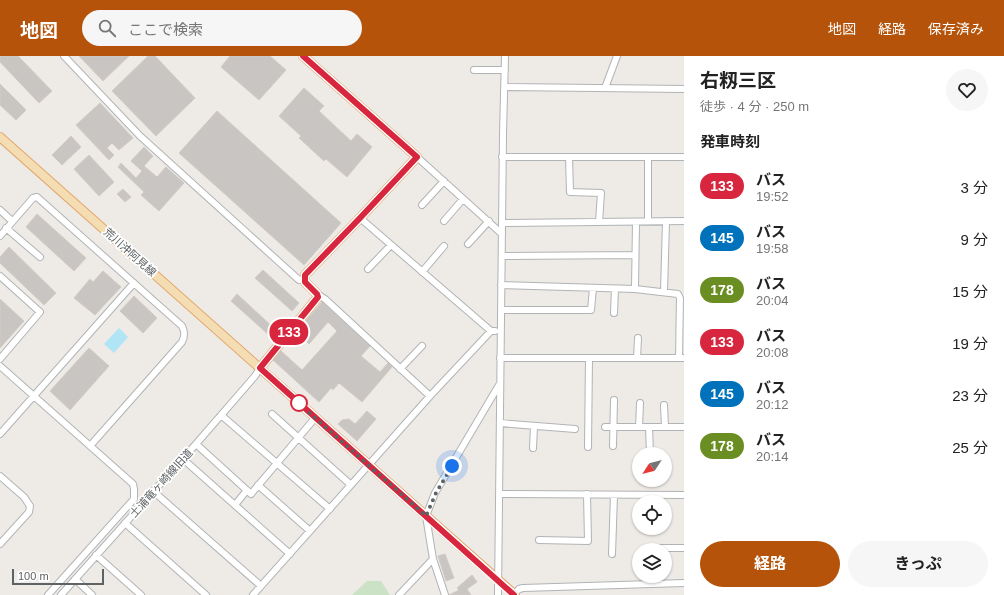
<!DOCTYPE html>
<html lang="ja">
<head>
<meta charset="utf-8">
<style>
	:root { --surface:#fff; --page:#f6f6f6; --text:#222; --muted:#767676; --accent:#b45309 }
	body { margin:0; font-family:Helvetica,"Noto Sans JP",sans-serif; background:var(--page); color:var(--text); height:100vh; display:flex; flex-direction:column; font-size:15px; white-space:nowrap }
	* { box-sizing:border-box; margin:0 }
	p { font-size:13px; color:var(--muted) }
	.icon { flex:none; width:22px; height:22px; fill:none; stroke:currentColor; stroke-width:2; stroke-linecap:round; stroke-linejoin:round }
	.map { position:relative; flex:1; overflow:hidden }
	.details { display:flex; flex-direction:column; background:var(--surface); width:320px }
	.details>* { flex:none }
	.badge { padding:0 8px; border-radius:13px; font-size:14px; line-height:26px }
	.needle { width:26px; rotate:234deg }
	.buttons { position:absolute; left:632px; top:391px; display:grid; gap:8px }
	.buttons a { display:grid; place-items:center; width:40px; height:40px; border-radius:50%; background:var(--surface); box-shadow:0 1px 3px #0004; font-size:20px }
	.scale { position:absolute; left:12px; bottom:10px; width:92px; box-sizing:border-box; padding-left:4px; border:2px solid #5d6264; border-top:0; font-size:11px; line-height:14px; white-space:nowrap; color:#5d6264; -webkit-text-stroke:3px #fff; paint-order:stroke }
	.you { position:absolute; width:20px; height:20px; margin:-10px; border:3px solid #fff; border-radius:50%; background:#1a73e8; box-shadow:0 0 0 6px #1a73e833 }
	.map>.badge { position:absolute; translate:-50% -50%; box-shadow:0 0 0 2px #fff }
	h2 { padding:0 16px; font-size:15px; line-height:36px }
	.round { display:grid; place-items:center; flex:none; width:42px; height:42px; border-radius:21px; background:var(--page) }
	.head { display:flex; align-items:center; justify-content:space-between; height:68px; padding:0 16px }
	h1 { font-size:19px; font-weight:700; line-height:30px }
	.cta { display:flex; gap:8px; margin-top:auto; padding:8px 16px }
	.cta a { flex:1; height:46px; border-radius:24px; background:var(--accent); color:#fff; font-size:16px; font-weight:700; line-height:46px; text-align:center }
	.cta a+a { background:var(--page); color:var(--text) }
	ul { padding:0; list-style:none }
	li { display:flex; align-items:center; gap:12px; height:52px; padding:0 16px }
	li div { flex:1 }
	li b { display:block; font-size:15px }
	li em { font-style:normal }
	li .badge { min-width:44px; font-weight:700; text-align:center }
	header { display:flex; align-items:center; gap:24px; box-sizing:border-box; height:56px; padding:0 20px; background:var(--accent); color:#fff }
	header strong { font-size:19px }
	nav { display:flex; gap:22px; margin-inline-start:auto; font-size:14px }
	.search { width:280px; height:36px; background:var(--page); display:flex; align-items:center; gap:10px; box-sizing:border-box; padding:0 14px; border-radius:22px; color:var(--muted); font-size:15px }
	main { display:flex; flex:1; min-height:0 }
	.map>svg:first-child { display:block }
	.green { fill:#cce2c5 }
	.water { fill:#afe5f5 }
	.building { fill:#c9c5c2; stroke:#d2cbc5 }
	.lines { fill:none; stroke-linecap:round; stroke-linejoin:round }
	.minor-casing { stroke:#b1b4b6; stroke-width:8 }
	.major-casing { stroke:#e1a76c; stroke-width:10 }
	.minor { stroke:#fff; stroke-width:6 }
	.major { stroke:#f5ddb3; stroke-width:8 }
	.line-casing { stroke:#fff; stroke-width:9 }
	.line { stroke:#d7263d; stroke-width:6 }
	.walk { stroke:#5d6264; stroke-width:4; stroke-dasharray:0 7.2 }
	.stop-dot { fill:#fff; stroke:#d7263d; stroke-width:2 }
	.labels { text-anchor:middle; stroke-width:3.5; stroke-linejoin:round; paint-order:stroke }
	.street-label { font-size:11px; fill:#5d6264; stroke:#fff }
</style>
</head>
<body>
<header>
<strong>地図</strong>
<div class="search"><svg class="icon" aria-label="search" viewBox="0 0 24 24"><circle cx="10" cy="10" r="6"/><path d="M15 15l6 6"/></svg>ここで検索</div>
<nav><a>地図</a><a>経路</a><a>保存済み</a></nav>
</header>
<main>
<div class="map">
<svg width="684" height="539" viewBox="0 0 684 539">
	<rect width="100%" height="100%" fill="#eeeae6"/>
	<path class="green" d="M367,525H381L390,539H352Z"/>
	<path class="water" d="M119,272L128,281L114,297L104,288Z"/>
	<path class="building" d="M0,0H18L52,35L39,47L0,6Z
		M79,0H129L103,25Z
		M148,0H155L195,42L156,80L112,35Z
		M230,0H270L286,14L259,44L221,11Z
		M0,28L26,54L16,64L0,49Z
		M304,32L324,50L319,55L351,85L357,78L372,91L347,121L326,103L324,105L299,82L301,80L279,60Z
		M100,47L133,82L119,94L112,87L107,92L114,99L109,104L76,69Z
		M217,55L341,167L304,209L179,97Z
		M71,80L81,91L62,109L52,99Z
		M144,91L153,100L144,110L157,121L166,111L184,127L159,155L141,139L144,136L118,111L121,107L136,122L142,115L131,105Z
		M89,99L114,126L99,140L74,113Z
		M123,133L131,141L125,146L117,138Z
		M37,158L86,202L74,215L26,171Z
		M9,191L56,237L44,249L0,207V201Z
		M263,214L299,247L292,255L255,222Z
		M103,215L121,231L95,259L74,242L90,223L93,226Z
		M237,238L276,274L270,280L231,245Z
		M134,240L157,262L143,277L120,255Z
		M0,243L24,265L0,292Z
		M322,246L370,290L361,300L380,316L388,307L392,311L362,346L339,327L333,334L331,332L319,346L273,304L281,295L302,314L337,275L328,266L309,288L296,276Z
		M89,292L109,310L70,354L50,335Z
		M367,355L376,363L357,385L338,368L342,364L349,363L355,368Z
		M445,498L454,522L446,525L438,500Z
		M472,519L477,526L467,533L471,539H449L459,534L457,532Z"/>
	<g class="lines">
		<g class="minor-casing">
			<path id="minor" d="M64,0L140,80L299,224H304
				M474,14H505
				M505,31L684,33
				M605,32L617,0
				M417,101L502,178
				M502,101H684
				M569,101L570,136L601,137L599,166
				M422,149L444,125
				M0,154L12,165
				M360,162L491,275H495
				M444,165L463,143
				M648,165V101
				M502,167L684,165
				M6,172L40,201
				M0,180L33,142L37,141L182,270C185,276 185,280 182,286L90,390
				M468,188L489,165
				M502,200L635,199
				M368,213L391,189
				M422,216L444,190
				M0,220L40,256L0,303
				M501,229L635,233L678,238L680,242L679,302
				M635,233L636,166
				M664,236L666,165
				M317,238L325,243L430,340
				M501,254H591L593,232
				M614,257L615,233
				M500,302H684
				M637,302L638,282
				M0,310L133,428L134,433V443L48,539
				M400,313L422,290
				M664,349L665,371
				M272,358L351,429
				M221,359L330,453
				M500,367L575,373
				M605,371H684
				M639,371L640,347
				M649,371L650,398
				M0,378L134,227
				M196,388L251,438L315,362
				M613,390L614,344
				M588,391L589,302
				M533,392L534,370
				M183,403L290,498
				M0,420L24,441L30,450L29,456L0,488
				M258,429L310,475
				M153,435L261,530
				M499,438L684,439
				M235,449L247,434
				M125,467L206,539
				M539,484L588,485L587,438
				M659,492H684
				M612,498L614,439
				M96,499L141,539
				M75,523L92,539
				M514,538L519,533L523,532L684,527
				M61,539L196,388L255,320L260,312
				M253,539L430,340L491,275
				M399,539L433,503
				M445,539L433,503L426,460L435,437L499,329
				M498,539L503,78L505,0"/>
		</g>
		<g class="major-casing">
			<path id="major" d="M0,81L515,539
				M260,312L318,241L317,238L305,226V219L360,162L417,101L303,0"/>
		</g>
		<use href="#minor" class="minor"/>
		<use href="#major" class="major"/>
	</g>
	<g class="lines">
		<g class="line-casing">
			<path id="line" d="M303,0L417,101L360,162L305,219V226L317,238L318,241L260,312L514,539"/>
		</g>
		<use href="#line" class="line"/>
		<path class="walk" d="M299,347L296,345L426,460L436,437L452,410"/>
	</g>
	<circle class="stop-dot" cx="299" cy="347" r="8"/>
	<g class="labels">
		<g class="street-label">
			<text transform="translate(130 196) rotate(42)" y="4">荒川沖阿見線</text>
			<text transform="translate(161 427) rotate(-48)" y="4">土浦竜ヶ崎線旧道</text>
		</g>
	</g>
</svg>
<div class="buttons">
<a><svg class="needle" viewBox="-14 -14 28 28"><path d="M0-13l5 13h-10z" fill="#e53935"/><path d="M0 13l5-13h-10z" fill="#767676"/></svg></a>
<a><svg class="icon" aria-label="locate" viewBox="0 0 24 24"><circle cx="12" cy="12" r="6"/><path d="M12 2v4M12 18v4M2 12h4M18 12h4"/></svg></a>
<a><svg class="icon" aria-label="layers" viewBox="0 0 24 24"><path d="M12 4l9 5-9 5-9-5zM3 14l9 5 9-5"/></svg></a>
</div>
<div class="scale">100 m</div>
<div class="you" style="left:452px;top:410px"></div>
<b class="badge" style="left:289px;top:276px;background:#d7263d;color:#fff">133</b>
</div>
<section class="details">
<div class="head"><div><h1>右籾三区</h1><p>徒歩 · 4 分 · 250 m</p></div><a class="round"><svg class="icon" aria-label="heart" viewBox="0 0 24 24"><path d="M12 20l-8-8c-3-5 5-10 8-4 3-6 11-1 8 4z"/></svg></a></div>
<h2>発車時刻</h2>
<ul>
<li><span class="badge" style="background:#d7263d;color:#fff">133</span><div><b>バス</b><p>19:52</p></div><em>3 分</em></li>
<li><span class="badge" style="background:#0072bc;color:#fff">145</span><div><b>バス</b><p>19:58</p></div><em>9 分</em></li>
<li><span class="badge" style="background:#6b8e23;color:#fff">178</span><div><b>バス</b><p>20:04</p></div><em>15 分</em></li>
<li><span class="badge" style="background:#d7263d;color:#fff">133</span><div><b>バス</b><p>20:08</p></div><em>19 分</em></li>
<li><span class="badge" style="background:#0072bc;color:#fff">145</span><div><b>バス</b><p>20:12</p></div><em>23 分</em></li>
<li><span class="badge" style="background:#6b8e23;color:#fff">178</span><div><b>バス</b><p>20:14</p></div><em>25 分</em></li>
</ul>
<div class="cta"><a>経路</a><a>きっぷ</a></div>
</section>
</main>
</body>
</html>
